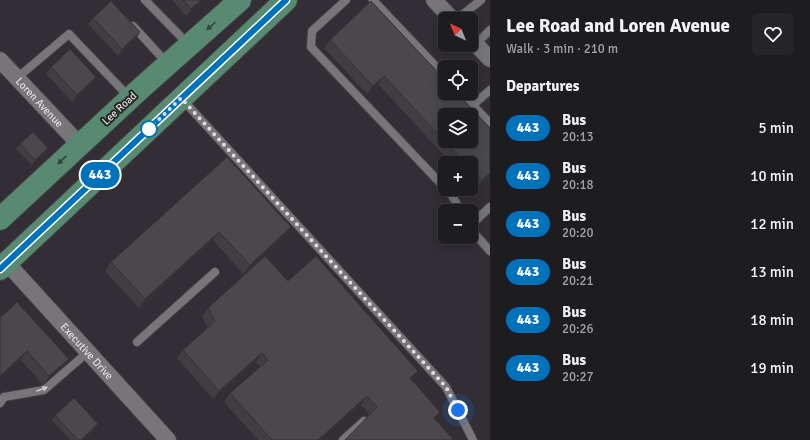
<!DOCTYPE html>
<html lang="en">
<head>
<meta charset="utf-8">
<style>
	:root { --surface:#1d1c1e; --page:#252527; --text:#f1f3f6; --muted:#a0a1a4; --line:#3b3a3c }
	body { margin:0; font-family:Signika,sans-serif; background:var(--page); color:var(--text); height:100vh; display:flex; flex-direction:column; font-size:15px; white-space:nowrap }
	* { box-sizing:border-box; margin:0 }
	p { font-size:13px; color:var(--muted) }
	.icon { flex:none; width:22px; height:22px; fill:none; stroke:currentColor; stroke-width:2; stroke-linecap:round; stroke-linejoin:round }
	.map { position:relative; flex:1; overflow:hidden }
	.side { display:flex; flex-direction:column; background:var(--surface); width:320px }
	.side>* { flex:none }
	.badge { padding:0 8px; border-radius:13px; font-size:14px; line-height:26px }
	.needle { width:26px; rotate:317deg }
	.tools { position:absolute; left:438px; top:12px; display:grid; gap:8px }
	.tools a { display:grid; place-items:center; width:40px; height:40px; border-radius:6px; background:var(--surface); box-shadow:0 2px 10px #0003,0 0 0 1px var(--line); font-size:20px }
	.you { position:absolute; width:20px; height:20px; margin:-10px; border:3px solid #fff; border-radius:50%; background:#1a73e8; box-shadow:0 0 0 6px #1a73e833 }
	.map>.badge { position:absolute; translate:-50% -50%; box-shadow:0 0 0 2px #fff }
	h2 { padding:0 16px; font-size:15px; line-height:36px }
	.round { display:grid; place-items:center; flex:none; width:42px; height:42px; border-radius:6px; background:var(--page) }
	.overview { display:flex; align-items:center; justify-content:space-between; height:68px; padding:0 16px }
	h1 { font-size:19px; font-weight:700; line-height:30px }
	ul { padding:0; list-style:none }
	li { display:flex; align-items:center; gap:12px; height:48px; padding:0 16px }
	li div { flex:1 }
	li b { display:block; font-size:15px }
	li em { font-style:normal }
	li .badge { min-width:44px; font-weight:700; text-align:center }
	main { display:flex; flex:1; min-height:0 }
	.map>svg:first-child { display:block }
	.built { fill:#332d35; fill-rule:evenodd }
	.lines { fill:none; stroke-linecap:round; stroke-linejoin:round }
	.lane-casing { stroke:#424043; stroke-width:10 }
	.street-casing { stroke:#424043; stroke-width:18 }
	.primary-casing { stroke:#424043; stroke-width:24 }
	.lane { stroke:#787579; stroke-width:8 }
	.street { stroke:#787579; stroke-width:16 }
	.primary { stroke:#588a71; stroke-width:22 }
	.wall { fill:#403e40 }
	.shaded-wall { fill:#343234 }
	.building { fill:#4b484b; stroke:#343234; fill-rule:evenodd }
	.oneway { fill:#36433e }
	.oneway2 { fill:#cac8cb }
	.line-casing { stroke:#fff; stroke-width:9 }
	.line { stroke:#0072bc; stroke-width:6 }
	.walk { stroke:#dfdde0; stroke-width:4; stroke-dasharray:0 7.2 }
	.stop-dot { fill:#fff; stroke:#0072bc; stroke-width:2 }
	.labels { text-anchor:middle; stroke-width:4; stroke-linejoin:round; paint-order:stroke }
	.street-label { font-size:11px; fill:#dfdde0; stroke:#272528 }
</style>
</head>
<body>
<main>
<div class="map">
<svg width="490" height="440" viewBox="0 0 490 440">
	<rect width="100%" height="100%" fill="#272528"/>
	<path class="built" d="M0,0H490V440H0ZM445,19H471V45H445ZM445,67H471V93H445ZM445,115H471V141H445ZM445,163H471V189H445ZM445,211H471V237H445Z"/>
	<g class="lines">
		<g class="lane-casing">
			<path id="lane" d="M145,0L188,44
				M346,0L312,31L311,47L445,188
				M373,0L445,76
				M457,19L481,0
				M133,26L167,63
				M476,44L490,30
				M17,78L69,34L129,97
				M461,93L490,123
				M182,99L446,387L473,440
				M473,105L490,90
				M446,189L451,194L461,211
				M471,225L490,207
				M471,228L475,234L490,251
				M137,342L215,272
				M0,403L4,397L44,390L88,352
				M343,440L364,421"/>
		</g>
		<g class="street-casing">
			<g id="street">
				<path d="M434,0L452,19"/>
				<path d="M471,39L490,59"/>
				<path id="s1" d="M0,60L79,144"/>
				<path id="s2" d="M7,263L168,440"/>
			</g>
		</g>
		<g class="primary-casing">
			<path id="primary" d="M0,219L140,89L240,0
				M0,269L286,0"/>
		</g>
		<use href="#lane" class="lane"/>
		<use href="#street" class="street"/>
		<use href="#primary" class="primary"/>
	</g>
	<path class="wall" d="M172,0H203L186,16Z
		M371,1L490,176L476,189L471,184V163H451L378,84L367,94L324,48L330,40Z
		M93,18L136,39L118,56L88,24Z
		M51,67L96,77L91,84L72,102L46,74Z
		M20,144L45,153L32,165L16,149Z
		M227,157L285,236L243,274L213,240L139,308L105,271L111,262Z
		M288,281L418,371L370,415L361,405L321,440H258L224,402L230,393L260,367L256,362L213,399L177,358L183,350L208,328L202,316L208,308Z
		M0,318L63,367L43,385L21,360L0,379Z
		M55,415L95,428L83,440H70L52,420Z"/>
	<path class="shaded-wall" d="M201,0H203L186,16L191,9Z
		M140,32L136,39L118,56L122,49Z
		M384,76L378,84L367,94L373,86Z
		M96,77L91,84L72,102L77,95Z
		M48,148L45,153L32,165L35,160Z
		M490,173V176L476,189L482,180Z
		M291,227L285,236L243,274L250,265Z
		M219,232L213,240L139,308L145,299Z
		M27,351L21,360L0,379V376Z
		M262,353L256,362L213,399L219,391Z
		M69,359L63,367L43,385L49,376Z
		M418,371L412,380L404,387L410,378Z
		M367,396L361,405L321,440H318Z
		M98,424L95,428L83,440H81Z"/>
	<path class="building" d="M183,0H201L191,9Z
		M111,1L140,32L122,49L93,18Z
		M371,1L445,80V93H457L490,128V173L482,180L471,169V163H465L384,76L373,86L330,40ZM445,115H471V141H445Z
		M70,49L96,77L77,95L51,67Z
		M33,132L48,148L35,160L20,144Z
		M227,157L291,227L250,265L219,232L145,299L111,262Z
		M265,256L288,281L316,256L418,371L410,378L440,412L434,418L454,440H345L377,407L367,396L318,440H272L230,393L268,360L262,353L219,391L183,350L215,321L208,308Z
		M17,302L69,359L49,376L27,351L0,376V318Z
		M74,398L98,424L81,440H78L55,415Z"/>
	<defs><path id="oneway-solid" d="M-6-.8H1V-3.2L6.5 0L1 3.2V.8H-6Z"/></defs>
	<g class="oneway">
		<use href="#oneway-solid" transform="translate(211 26) rotate(138)"/>
		<use href="#oneway-solid" transform="translate(62 160) rotate(137)"/>
	</g>
	<use class="oneway2" href="#oneway-solid" transform="translate(42 389) rotate(-21)"/>
	<g class="lines">
		<g class="line-casing">
			<path id="line" d="M0,269L286,0"/>
		</g>
		<use href="#line" class="line"/>
		<path class="walk" d="M149,129L181,98L446,387L458,410"/>
	</g>
	<circle class="stop-dot" cx="149" cy="129" r="8"/>
	<g class="labels">
		<g class="street-label">
			<text dy="4" stroke="none"><textPath href="#s1" startOffset="58">Loren Avenue</textPath></text>
			<text transform="translate(119 108) rotate(-43)" y="4">Lee Road</text>
			<text dy="4" stroke="none"><textPath href="#s2" startOffset="119">Executive Drive</textPath></text>
		</g>
	</g>
</svg>
<div class="tools">
<a><svg class="needle" viewBox="-14 -14 28 28"><path d="M0-13l5 13h-10z" fill="#e53935"/><path d="M0 13l5-13h-10z" fill="#a0a1a4"/></svg></a>
<a><svg class="icon" aria-label="locate" viewBox="0 0 24 24"><circle cx="12" cy="12" r="6"/><path d="M12 2v4M12 18v4M2 12h4M18 12h4"/></svg></a>
<a><svg class="icon" aria-label="layers" viewBox="0 0 24 24"><path d="M12 4l9 5-9 5-9-5zM3 14l9 5 9-5"/></svg></a>
<a>+</a>
<a>−</a>
</div>
<div class="you" style="left:458px;top:410px"></div>
<b class="badge" style="left:100px;top:175px;background:#0072bc;color:#fff">443</b>
</div>
<section class="side">
<div class="overview"><div><h1>Lee Road and Loren Avenue</h1><p>Walk · 3 min · 210 m</p></div><a class="round"><svg class="icon" aria-label="heart" viewBox="0 0 24 24"><path d="M12 20l-8-8c-3-5 5-10 8-4 3-6 11-1 8 4z"/></svg></a></div>
<h2>Departures</h2>
<ul>
<li><span class="badge" style="background:#0072bc;color:#fff">443</span><div><b>Bus</b><p>20:13</p></div><em>5 min</em></li>
<li><span class="badge" style="background:#0072bc;color:#fff">443</span><div><b>Bus</b><p>20:18</p></div><em>10 min</em></li>
<li><span class="badge" style="background:#0072bc;color:#fff">443</span><div><b>Bus</b><p>20:20</p></div><em>12 min</em></li>
<li><span class="badge" style="background:#0072bc;color:#fff">443</span><div><b>Bus</b><p>20:21</p></div><em>13 min</em></li>
<li><span class="badge" style="background:#0072bc;color:#fff">443</span><div><b>Bus</b><p>20:26</p></div><em>18 min</em></li>
<li><span class="badge" style="background:#0072bc;color:#fff">443</span><div><b>Bus</b><p>20:27</p></div><em>19 min</em></li>
</ul>
</section>
</main>
</body>
</html>
